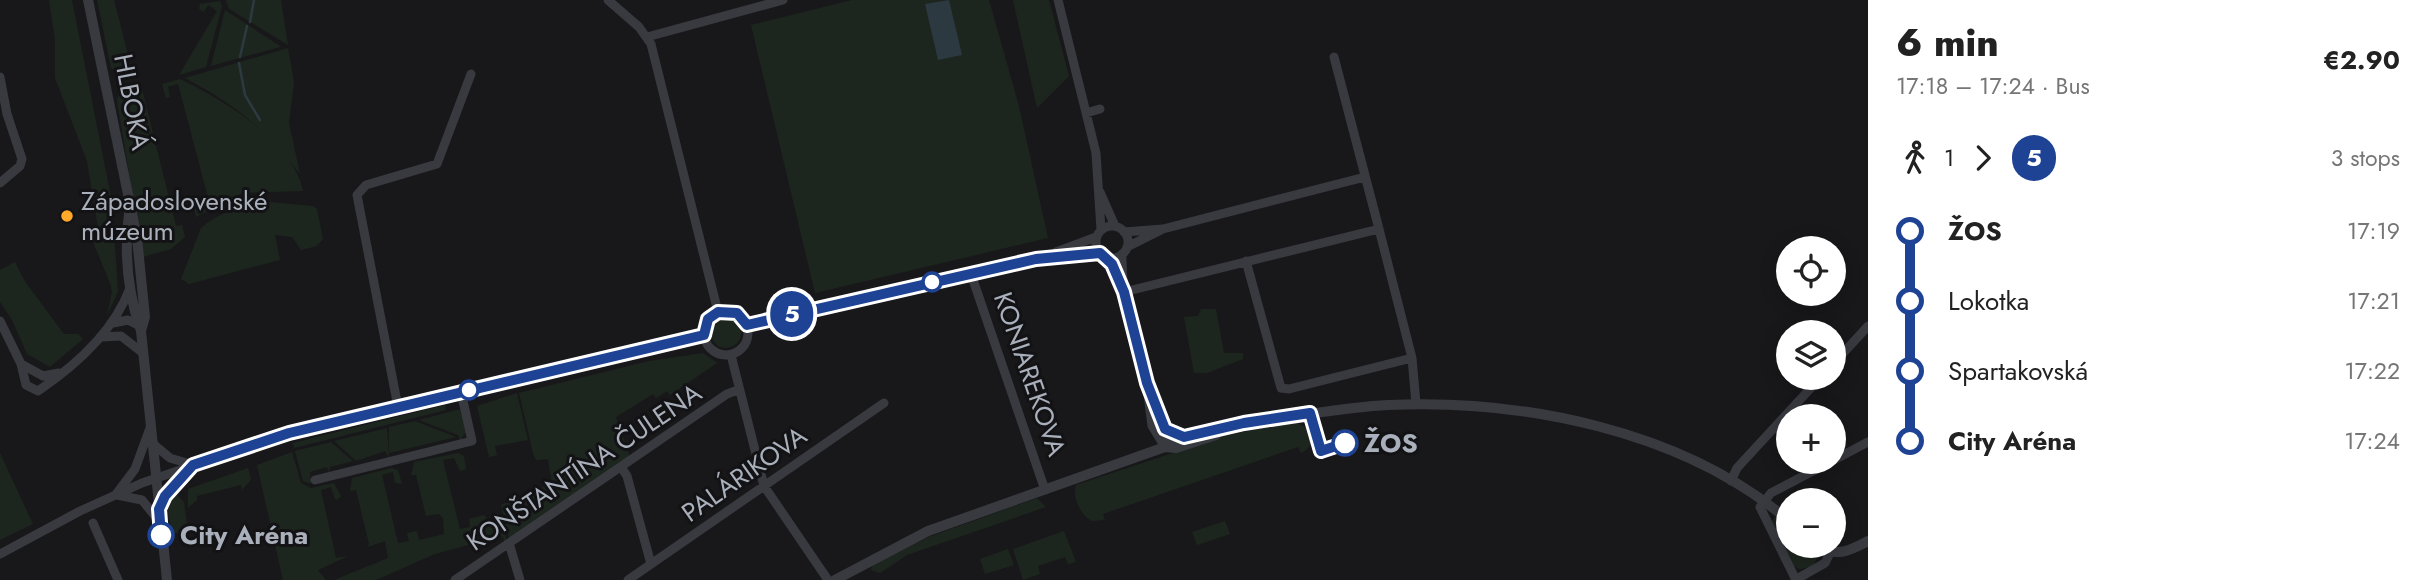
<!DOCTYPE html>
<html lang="en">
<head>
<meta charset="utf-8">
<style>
	:root { --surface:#fff; --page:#f6f6f6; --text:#222; --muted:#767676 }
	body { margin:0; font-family:Jost,sans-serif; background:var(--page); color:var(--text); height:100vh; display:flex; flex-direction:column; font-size:26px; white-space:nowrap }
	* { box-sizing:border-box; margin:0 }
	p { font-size:23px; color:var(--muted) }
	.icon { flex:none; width:38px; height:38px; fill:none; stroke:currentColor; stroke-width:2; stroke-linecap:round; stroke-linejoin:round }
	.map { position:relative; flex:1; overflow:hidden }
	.details { display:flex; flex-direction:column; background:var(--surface); width:560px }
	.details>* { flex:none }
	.badge { padding:0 14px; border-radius:23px; font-size:24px; line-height:46px }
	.tools { position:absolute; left:1776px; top:236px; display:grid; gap:14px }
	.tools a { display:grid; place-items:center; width:70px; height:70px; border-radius:50%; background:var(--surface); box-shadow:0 4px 18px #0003; font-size:35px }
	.map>.badge { position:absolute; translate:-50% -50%; box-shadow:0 0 0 4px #fff }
	.legs { display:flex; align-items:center; gap:10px; height:77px; padding:0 28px; font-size:23px }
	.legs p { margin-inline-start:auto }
	.headline { display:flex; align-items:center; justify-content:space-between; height:119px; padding:0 28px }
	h1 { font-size:38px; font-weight:800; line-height:52px }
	ul { padding:0 28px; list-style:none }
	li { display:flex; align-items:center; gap:24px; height:70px; font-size:26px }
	li i { display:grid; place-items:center; width:10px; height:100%; margin:0 9px; background:currentColor }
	li i::after { content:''; width:18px; height:18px; margin:-9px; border:5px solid; border-radius:50%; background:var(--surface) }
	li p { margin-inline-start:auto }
	li:first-child i { background:linear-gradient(#0000 50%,currentColor 0) }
	li:last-child i { background:linear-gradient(currentColor 50%,#0000 0) }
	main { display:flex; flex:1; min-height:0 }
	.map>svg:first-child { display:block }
	.green { fill:#1d261e }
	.water { fill:#2c3940 }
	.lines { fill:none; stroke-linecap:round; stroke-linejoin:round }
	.stream { stroke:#2c3940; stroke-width:2.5 }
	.minor { stroke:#383a40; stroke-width:9 }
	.tertiary { stroke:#383a40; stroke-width:10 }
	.line-1-casing { stroke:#fff; stroke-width:16 }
	.line-1 { stroke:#1f4394; stroke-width:10 }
	.poi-dot { fill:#ffa82b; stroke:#131315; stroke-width:2.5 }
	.stop-1-dot { fill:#fff; stroke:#1f4394; stroke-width:3.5 }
	.labels { text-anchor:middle; stroke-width:6; stroke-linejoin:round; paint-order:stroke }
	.street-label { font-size:26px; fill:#a9b0bb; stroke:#131315 }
	.poi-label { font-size:26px; fill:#a9b0bb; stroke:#131315; text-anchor:start }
	.stop-label { font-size:26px; font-weight:bold; fill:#a9b0bb; stroke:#131315; text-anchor:start }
</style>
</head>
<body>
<main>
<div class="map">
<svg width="1868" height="580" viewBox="0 0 1868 580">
	<rect width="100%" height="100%" fill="#18181a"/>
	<path class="green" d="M49,0H72L112,202L118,291L107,316L112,292L110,283L91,237L99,233L87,161L55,78V40Z
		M97,0H114L129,58L125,59L131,75L121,76L111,68Z
		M226,0H281L288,45L229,9Z
		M852,0H989L1019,106L1048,238L815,293L751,25Z
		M1013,0H1049L1069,76L1037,108Z
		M220,1L222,6L206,67L179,75L217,11L208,5L204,12L199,9L200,4Z
		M225,10L280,46V47L211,66Z
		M288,48L294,82L289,123L300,174C267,130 233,103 185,78Z
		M180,79C222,99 294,142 303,191L242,193L196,217L192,199L196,197L199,208L210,205L178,84L168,87L170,97L166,98L162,84Z
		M135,84L142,89L176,226L182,225L185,237L171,249L143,257L117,101L119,90Z
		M269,202L313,206L317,209L323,239L317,246L301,250L292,237L275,235L280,260L189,284L181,279L201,228C220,211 244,205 269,206Z
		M15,262L24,280L64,334H78L83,339L50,367L27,354L12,320L0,302V270Z
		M1201,309H1216L1224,353H1243V359L1207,373H1194L1184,317L1198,316Z
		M711 333a15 15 0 1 1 30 0a15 15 0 1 1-30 0Z
		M703,353L722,366L717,363L670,395L667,391L656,398L653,394L616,417L630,457L509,539L501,505L552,483L548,459L536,460L533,453L519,393L649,361Z
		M517,393L528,440L495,446L497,455L489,457L477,406Z
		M445,405L446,410L294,448L293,443Z
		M460,409L466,432L460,441L458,435L419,420Z
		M415,421L456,437L389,453V427Z
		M1294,421L1310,430C1313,440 1311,449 1301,453L1298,447L1103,514L1105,520L1092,521C1080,515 1072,497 1076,485L1224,436Z
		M387,428L389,459L385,451L356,461L334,441Z
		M331,442L353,461L330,467L329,473L327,467L310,472L311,484L303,481L295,451Z
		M292,452L301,483L311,488L334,483L341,496L337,500L334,497L331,487L321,490L336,558L348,556L318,570L326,580H283L257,465Z
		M0,453L33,524L0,540Z
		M458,453L464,456L466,469L460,471L454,458L443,460L460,529L470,527L469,519L484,515L488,521L496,519L495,514L499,513L507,541L505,542L502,536L435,554L376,580H334L388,558L385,541L367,547L369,544L356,490L350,491L352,478L392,468L398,470L402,484L395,483L393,472L382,475L398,543L409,541L407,533L417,531L419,540L444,534L443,518L439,514L426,516L416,475H411L414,462Z
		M248,468L251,480L242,490L241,485L197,496V500L188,508V489Z
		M173,491L184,502L189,540L179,541L178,533H174C167,519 166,504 173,491Z
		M1037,498L1046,507L907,555L880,573L871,570L873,564L929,537Z
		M1775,517L1788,527V546H1811C1818,553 1818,560 1812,567L1799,569L1794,566L1771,522Z
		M1225,521L1230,534L1197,545L1192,532Z
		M1064,531L1076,562L1068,564L1065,557L1038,566L1040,574L1023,580L1013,549Z
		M1008,549L1014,565L985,574L980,559Z"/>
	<path class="water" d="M949,0L962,55L938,60L925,4Z"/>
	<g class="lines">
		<path class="stream" d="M250,22L254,0
			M240,57L247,26
			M239,63L245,95L260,120"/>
		<path class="minor" d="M608,0L639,27L651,44L718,312
			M1058,0L1096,153L1101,230
			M647,37L783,0
			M1334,57L1379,229
			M0,77L7,114L22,159L20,166L0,183
			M1086,113L1100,109
			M1100,192L1115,226
			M1096 242a16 16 0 1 1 32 0a16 16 0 1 1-32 0Z
			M1124,232L1163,229L1365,177
			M1127,247L1161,230
			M1056,252L1096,237
			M1122,254C1121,296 1134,341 1146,381C1153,403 1169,424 1165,447
			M1107,257L1123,290
			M1246,261L1281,388L1289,389L1412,358
			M971,274L1045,490
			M1124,292L1379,229L1412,358L1416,404
			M704 333a22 22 0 1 1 44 0a22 22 0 1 1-44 0Z
			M0,321L21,364L26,385L38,391C75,366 114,331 130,288
			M113,323L128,320L140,326
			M747,325L1036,259L1100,253
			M101,337L121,336L143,353
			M731,355L764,486L828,580
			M1834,363L1868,326
			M21,364L43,376L59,373
			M1147,387L1152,426L1165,447
			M398,407L357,195L366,185L437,164L471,74
			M152,443L170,458L193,465
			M1834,460L1868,442
			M621,467L627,476L651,564
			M315,480L472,441L461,392
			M1731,481L1737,468L1820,378
			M117,493L135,469L150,428
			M117,495L142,500L159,521
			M159,507L191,466
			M93,523L118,580
			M509,543L520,580
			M0,554L80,511L142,483L280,436L704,335
			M455,580L727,394L738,390
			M628,580L884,403
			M1795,580L1825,563L1830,553
			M1796,580L1760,507L1771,493L1830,462"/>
		<path class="tertiary" d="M88,0L137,238L145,317L141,331
			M129,214C124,253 128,294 141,331L167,580
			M1165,447L1176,448L1216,435
			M1819,546C1837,558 1851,550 1868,541
			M835,580L928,531L1165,447C1185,428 1239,424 1266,420C1307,415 1346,407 1388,405C1523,399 1682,430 1788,520"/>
	</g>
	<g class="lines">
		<g class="line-1-casing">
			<path id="line-1" d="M161,535L159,509L165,496L193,465L289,433L704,335L708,319L718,312L737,313L747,325L1036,259L1100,253L1112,264L1124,292L1147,383L1165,429L1184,437L1244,423L1310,413L1321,451L1345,443"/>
		</g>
		<use href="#line-1" class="line-1"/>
	</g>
	<circle class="poi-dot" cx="67" cy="216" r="7"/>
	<g class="stop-1-dot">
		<circle cx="932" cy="282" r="9"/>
		<circle cx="469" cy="390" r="9"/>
		<circle cx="1345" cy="443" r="12"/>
		<circle cx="161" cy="535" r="12"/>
	</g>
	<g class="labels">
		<g class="street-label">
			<text transform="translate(132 102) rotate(79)" y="9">HLBOKÁ</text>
			<text transform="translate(1030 374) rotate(71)" y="9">KONIAREKOVA</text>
			<text transform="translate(584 467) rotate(-34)" y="9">KONŠTANTÍNA ČULENA</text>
			<text transform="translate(744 474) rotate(-35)" y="9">PALÁRIKOVA</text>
		</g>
		<g class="poi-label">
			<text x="81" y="210">Západoslovenské<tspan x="81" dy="30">múzeum</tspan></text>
		</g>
		<g class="stop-label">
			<text x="1364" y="452">ŽOS</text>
			<text x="180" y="544">City Aréna</text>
		</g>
	</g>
</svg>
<div class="tools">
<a><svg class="icon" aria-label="locate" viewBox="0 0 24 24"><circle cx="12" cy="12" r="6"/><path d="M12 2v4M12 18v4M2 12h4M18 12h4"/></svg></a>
<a><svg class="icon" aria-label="layers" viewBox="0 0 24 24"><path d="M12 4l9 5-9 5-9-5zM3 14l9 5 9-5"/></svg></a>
<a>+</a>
<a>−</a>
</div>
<b class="badge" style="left:792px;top:314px;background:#1f4394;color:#fff">5</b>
</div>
<section class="details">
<div class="headline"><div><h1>6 min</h1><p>17:18 – 17:24 · Bus</p></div><b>€2.90</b></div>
<div class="legs"><svg class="icon" aria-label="walk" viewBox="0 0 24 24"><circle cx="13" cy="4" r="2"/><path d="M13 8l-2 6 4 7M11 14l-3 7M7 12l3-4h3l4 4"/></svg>1<svg class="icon" aria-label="forward" viewBox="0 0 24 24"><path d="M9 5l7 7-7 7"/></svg><b class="badge" style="background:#1f4394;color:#fff">5</b><p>3 stops</p></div>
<ul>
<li><i style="color:#1f4394"></i><b>ŽOS</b><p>17:19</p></li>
<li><i style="color:#1f4394"></i><span>Lokotka</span><p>17:21</p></li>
<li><i style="color:#1f4394"></i><span>Spartakovská</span><p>17:22</p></li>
<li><i style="color:#1f4394"></i><b>City Aréna</b><p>17:24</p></li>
</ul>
</section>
</main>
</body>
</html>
